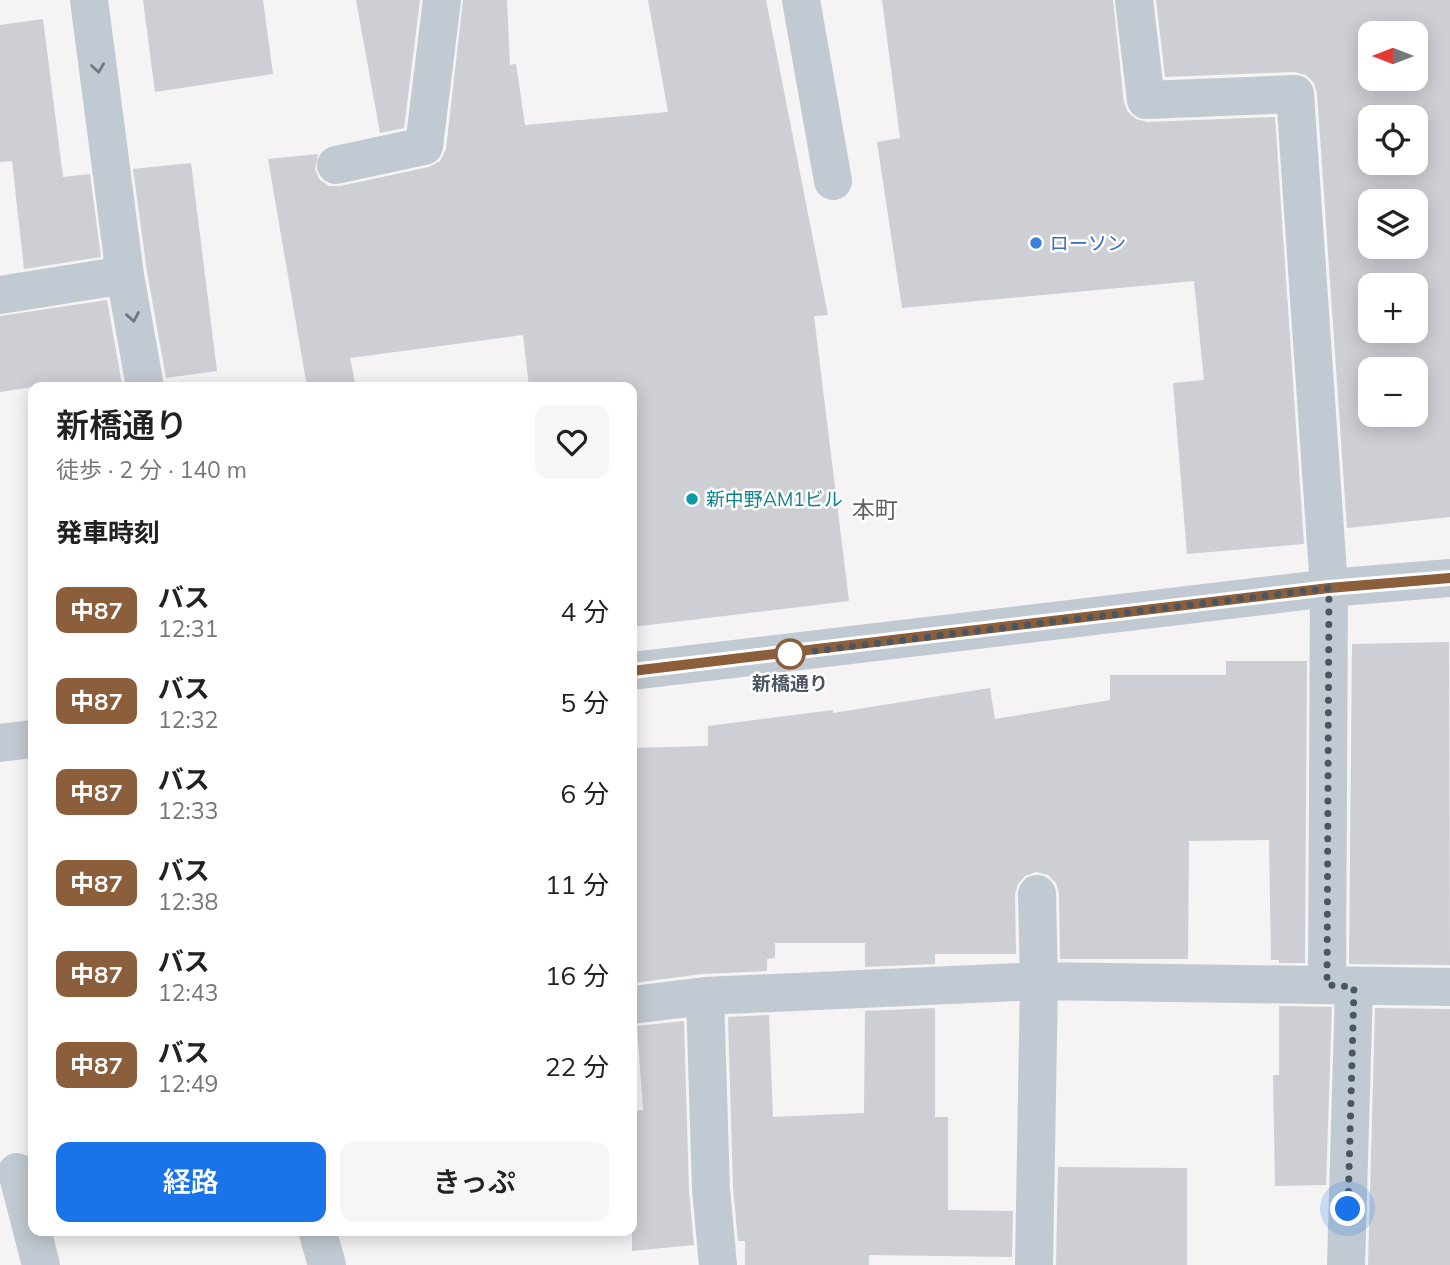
<!DOCTYPE html>
<html lang="ja">
<head>
<meta charset="utf-8">
<style>
	:root { --surface:#fff; --page:#f6f6f6; --text:#222; --muted:#767676; --accent:#1a73e8 }
	body { margin:0; font-family:Mulish,"Noto Sans JP",sans-serif; background:var(--page); color:var(--text); height:100vh; display:flex; flex-direction:column; font-size:26px; white-space:nowrap }
	* { box-sizing:border-box; margin:0 }
	p { font-size:23px; color:var(--muted) }
	.icon { flex:none; width:38px; height:38px; fill:none; stroke:currentColor; stroke-width:2; stroke-linecap:round; stroke-linejoin:round }
	.map { position:relative; flex:1; overflow:hidden }
	.drawer { position:absolute; left:28px; top:382px; width:609px; height:854px; display:flex; flex-direction:column; background:var(--surface); border-radius:14px; box-shadow:0 4px 18px #0003 }
	.drawer>* { flex:none }
	.badge { padding:0 14px; border-radius:10px; font-size:24px; line-height:46px }
	.needle { width:46px; rotate:270deg }
	.fabs { position:absolute; left:1358px; top:21px; display:grid; gap:14px }
	.fabs a { display:grid; place-items:center; width:70px; height:70px; border-radius:14px; background:var(--surface); box-shadow:0 4px 18px #0003; font-size:35px }
	.you { position:absolute; width:35px; height:35px; margin:-18px; border:5px solid #fff; border-radius:50%; background:#1a73e8; box-shadow:0 0 0 10px #1a73e833 }
	.map>.badge { position:absolute; translate:-50% -50%; box-shadow:0 0 0 4px #fff }
	h2 { padding:0 28px; font-size:26px; line-height:63px }
	.round { display:grid; place-items:center; flex:none; width:74px; height:74px; border-radius:14px; background:var(--page) }
	.headline { display:flex; align-items:center; justify-content:space-between; height:119px; padding:0 28px }
	h1 { font-size:33px; font-weight:600; line-height:52px }
	.cta { display:flex; gap:14px; margin-top:auto; padding:14px 28px }
	.cta a { flex:1; height:80px; border-radius:14px; background:var(--accent); color:#fff; font-size:28px; font-weight:600; line-height:80px; text-align:center }
	.cta a+a { background:var(--page); color:var(--text) }
	ul { padding:0; list-style:none }
	li { display:flex; align-items:center; gap:21px; height:91px; padding:0 28px }
	li div { flex:1 }
	li b { display:block; font-size:26px }
	li em { font-style:normal }
	li .badge { min-width:77px; font-weight:700; text-align:center }
	.map>svg:first-child { display:block }
	.building { fill:#cdcfd5; fill-rule:evenodd }
	.lines { fill:none; stroke-linecap:round; stroke-linejoin:round }
	.minor { stroke:#c1cad2; stroke-width:38 }
	.oneway { stroke:#6e7983 }
	.line-casing { stroke:#fff; stroke-width:16 }
	.line { stroke:#8b5e3c; stroke-width:10 }
	.walk { stroke:#4a5661; stroke-width:7; stroke-dasharray:0 12.6 }
	.shop-dot { fill:#3f7fe0; stroke:#fff; stroke-width:2.5 }
	.culture-dot { fill:#0f9aa8; stroke:#fff; stroke-width:2.5 }
	.stop-dot { fill:#fff; stroke:#8b5e3c; stroke-width:3.5 }
	.labels { text-anchor:middle; stroke-width:5; stroke-linejoin:round; paint-order:stroke }
	.shop-label { font-size:19px; fill:#366cbe; stroke:#fff; text-anchor:start }
	.culture-label { font-size:19px; fill:#0d838f; stroke:#fff; text-anchor:start }
	.stop-label { font-size:19px; font-weight:bold; fill:#4a5661; stroke:#fff }
	.quarter-label { font-size:23px; fill:#5f6368; stroke:#fff }
</style>
</head>
<body>
<div class="map">
<svg width="1450" height="1265" viewBox="0 0 1450 1265">
	<rect width="100%" height="100%" fill="#f5f3f3"/>
	<path class="building" d="M143,0H263L273,74L155,92Z
		M356,0H420L404,128L380,133Z
		M463,0H507L510,65L516,64L525,125L668,112L648,0H766L828,315L814,316L849,601L632,627V387H529L523,335L350,358L356,387H307L268,159L318,154L315,169L319,179L329,186H340L429,167L440,161L446,149Z
		M882,0H1113L1124,103L1128,112L1136,119L1147,122L1275,117L1304,544L1187,554L1173,383L1204,380L1194,281L902,308L877,142L900,138Z
		M1156,0H1450V517L1347,528L1317,93L1314,83L1306,75L1294,72L1165,77ZM1370,33H1416V79H1370ZM1370,117H1416V163H1370ZM1370,201H1416V247H1370ZM1370,285H1416V331H1370ZM1370,369H1416V415H1370Z
		M43,19L63,177L90,174L101,257L24,269L12,161L0,162V25Z
		M191,163L217,371L166,378L147,272L133,169Z
		M107,300L122,384L105,387H33L0,392V316Z
		M1449,642L1450,965L1349,964L1352,644Z
		M1226,661H1307L1305,963H1279V960H1271L1269,840L1189,841L1188,959H1060L1059,893L1056,883L1048,875L1036,872L1025,876L1018,884L1015,894L1016,954H935V964L865,967V943H775V958L767,959V971L702,974L634,983L632,949V748L708,746V726L833,710V713L990,688L995,719L1110,700V675H1226Z
		M1279,1006L1332,1007L1326,1185L1275,1186L1273,1075H1279Z
		M935,1008V1117H948V1210L1013,1211L1012,1257L869,1255V1265H745V1241H738L733,1188L728,1017L769,1015L773,1117L864,1113L865,1011Z
		M1375,1008L1450,1009V1265H1368Z
		M684,1021L689,1190L694,1245L632,1251V1111L643,1110L637,1026Z
		M1058,1167L1187,1168V1265H1056Z"/>
	<g class="lines">
		<path class="minor" d="M89,0L125,275L145,387
			M801,0L833,181
			M1134,0L1146,100L1295,94L1329,588L1327,985
			M336,165L424,146L442,0
			M0,295L125,275
			M632,671L1329,588L1450,578
			M0,743L33,739
			M705,996L711,1189L718,1265
			M632,1005L705,996L1039,981L1450,987
			M17,1172L41,1265
			M317,1230L327,1265
			M1034,1265L1039,981L1037,894
			M1346,1265L1354,987"/>
	</g>
	<defs><path id="oneway-chevron" d="M-2-3.5L2.5 0L-2 3.5" fill="none" stroke-width="1.6" stroke-linecap="round" stroke-linejoin="round" transform="scale(1.75)"/></defs>
	<g class="oneway">
		<use href="#oneway-chevron" transform="translate(98 68) rotate(82)"/>
		<use href="#oneway-chevron" transform="translate(133 317) rotate(80)"/>
	</g>
	<g class="lines">
		<g class="line-casing">
			<path id="line" d="M632,671L1329,588L1450,578"/>
		</g>
		<use href="#line" class="line"/>
		<path class="walk" d="M790,654L1329,588L1327,985L1354,987L1348,1209"/>
	</g>
	<circle class="shop-dot" cx="1036" cy="243" r="7"/>
	<circle class="culture-dot" cx="692" cy="499" r="7"/>
	<circle class="stop-dot" cx="790" cy="654" r="14"/>
	<g class="labels">
		<g class="shop-label">
			<text x="1050" y="250">ローソン</text>
		</g>
		<g class="culture-label">
			<text x="706" y="506">新中野AM1ビル</text>
		</g>
		<g class="stop-label">
			<text x="790" y="690">新橋通り</text>
		</g>
		<g class="quarter-label">
			<text x="875" y="518">本町</text>
		</g>
	</g>
</svg>
<div class="fabs">
<a><svg class="needle" viewBox="-14 -14 28 28"><path d="M0-13l5 13h-10z" fill="#e53935"/><path d="M0 13l5-13h-10z" fill="#767676"/></svg></a>
<a><svg class="icon" aria-label="locate" viewBox="0 0 24 24"><circle cx="12" cy="12" r="6"/><path d="M12 2v4M12 18v4M2 12h4M18 12h4"/></svg></a>
<a><svg class="icon" aria-label="layers" viewBox="0 0 24 24"><path d="M12 4l9 5-9 5-9-5zM3 14l9 5 9-5"/></svg></a>
<a>+</a>
<a>−</a>
</div>
<div class="you" style="left:1348px;top:1209px"></div>
<section class="drawer">
<div class="headline"><div><h1>新橋通り</h1><p>徒歩 · 2 分 · 140 m</p></div><a class="round"><svg class="icon" aria-label="heart" viewBox="0 0 24 24"><path d="M12 20l-8-8c-3-5 5-10 8-4 3-6 11-1 8 4z"/></svg></a></div>
<h2>発車時刻</h2>
<ul>
<li><span class="badge" style="background:#8b5e3c;color:#fff">中87</span><div><b>バス</b><p>12:31</p></div><em>4 分</em></li>
<li><span class="badge" style="background:#8b5e3c;color:#fff">中87</span><div><b>バス</b><p>12:32</p></div><em>5 分</em></li>
<li><span class="badge" style="background:#8b5e3c;color:#fff">中87</span><div><b>バス</b><p>12:33</p></div><em>6 分</em></li>
<li><span class="badge" style="background:#8b5e3c;color:#fff">中87</span><div><b>バス</b><p>12:38</p></div><em>11 分</em></li>
<li><span class="badge" style="background:#8b5e3c;color:#fff">中87</span><div><b>バス</b><p>12:43</p></div><em>16 分</em></li>
<li><span class="badge" style="background:#8b5e3c;color:#fff">中87</span><div><b>バス</b><p>12:49</p></div><em>22 分</em></li>
</ul>
<div class="cta"><a>経路</a><a>きっぷ</a></div>
</section>
</div>
</body>
</html>
